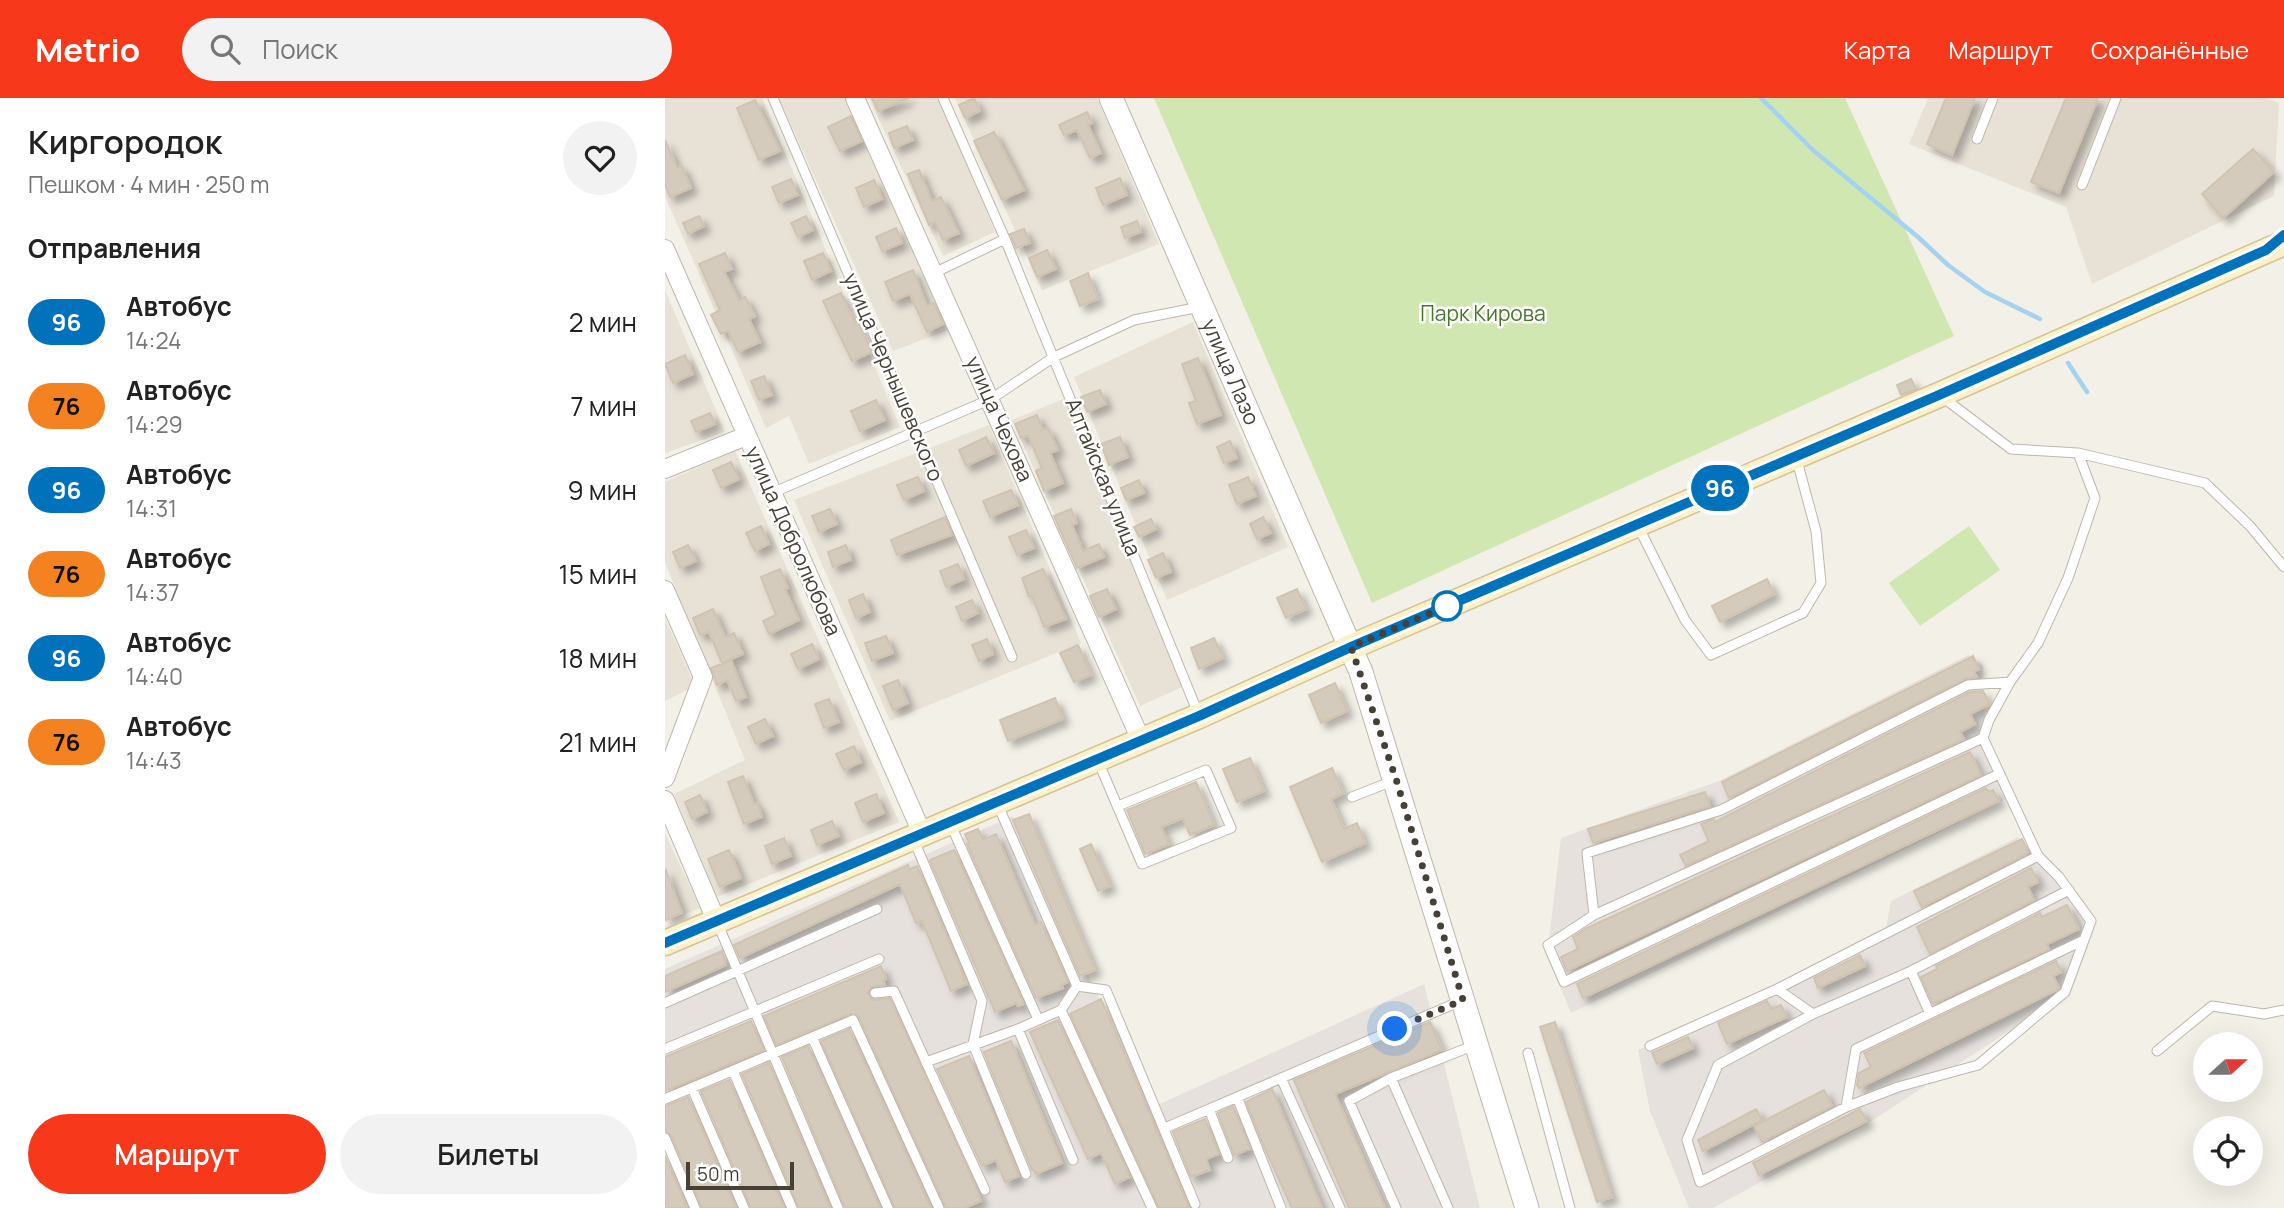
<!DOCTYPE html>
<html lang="ru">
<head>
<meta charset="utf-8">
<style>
	:root { --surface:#fff; --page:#f2f2f2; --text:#222; --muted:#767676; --accent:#f7381b }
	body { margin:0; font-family:Manrope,sans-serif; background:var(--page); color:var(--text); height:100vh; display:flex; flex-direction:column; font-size:26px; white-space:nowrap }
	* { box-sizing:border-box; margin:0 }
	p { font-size:23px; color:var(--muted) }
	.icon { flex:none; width:38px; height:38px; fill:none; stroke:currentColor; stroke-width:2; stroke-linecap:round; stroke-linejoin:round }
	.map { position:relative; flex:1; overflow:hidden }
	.panel { display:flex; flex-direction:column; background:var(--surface); width:665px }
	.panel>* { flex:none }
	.badge { padding:0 14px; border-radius:23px; font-size:24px; line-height:46px }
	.needle { width:46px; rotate:69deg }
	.tools { position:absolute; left:1528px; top:934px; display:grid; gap:14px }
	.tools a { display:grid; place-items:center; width:70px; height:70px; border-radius:50%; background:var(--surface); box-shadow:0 7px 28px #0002; font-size:35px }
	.scale { position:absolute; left:21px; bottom:18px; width:108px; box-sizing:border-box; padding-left:7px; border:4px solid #474036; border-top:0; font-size:19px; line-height:24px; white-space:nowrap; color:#474036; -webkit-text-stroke:5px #fff; paint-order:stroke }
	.you { position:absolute; width:35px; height:35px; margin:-18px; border:5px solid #fff; border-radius:50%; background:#1a73e8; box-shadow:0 0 0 10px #1a73e833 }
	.map>.badge { position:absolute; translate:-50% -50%; box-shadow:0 0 0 4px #fff }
	h2 { padding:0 28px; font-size:26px; line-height:63px }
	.round { display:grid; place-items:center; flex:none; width:74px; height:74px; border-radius:37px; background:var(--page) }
	.overview { display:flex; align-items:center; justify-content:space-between; height:119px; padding:0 28px }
	h1 { font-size:33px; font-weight:600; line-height:52px }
	.primary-button { display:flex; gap:14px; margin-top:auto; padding:14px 28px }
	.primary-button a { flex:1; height:80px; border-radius:42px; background:var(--accent); color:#fff; font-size:28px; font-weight:600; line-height:80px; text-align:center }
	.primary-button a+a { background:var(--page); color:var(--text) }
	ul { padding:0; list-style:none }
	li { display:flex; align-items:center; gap:21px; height:84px; padding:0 28px }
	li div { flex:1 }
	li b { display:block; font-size:26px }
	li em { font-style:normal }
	li .badge { min-width:77px; font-weight:700; text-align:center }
	header { display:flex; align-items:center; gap:42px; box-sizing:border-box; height:98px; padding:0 35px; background:var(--accent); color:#fff }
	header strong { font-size:33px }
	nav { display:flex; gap:38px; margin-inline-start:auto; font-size:24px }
	.search { width:490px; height:63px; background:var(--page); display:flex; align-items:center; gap:18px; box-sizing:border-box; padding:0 24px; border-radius:38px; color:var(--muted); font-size:26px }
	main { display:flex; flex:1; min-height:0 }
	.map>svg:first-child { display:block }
	.residential { fill:#e7e1d6 }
	.industrial { fill:#e6e1dc }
	.green { fill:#d0e7b1 }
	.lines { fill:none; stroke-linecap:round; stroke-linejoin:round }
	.stream { stroke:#a4d2f0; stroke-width:4.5 }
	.building { fill:#d5cbbd; stroke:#d0c3b0; stroke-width:2; filter:url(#shadow) }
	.service-casing { stroke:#bfb7aa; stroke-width:11 }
	.minor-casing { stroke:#bfb7aa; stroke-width:20 }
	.tertiary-casing { stroke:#bfb7aa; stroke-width:25 }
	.secondary-casing { stroke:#d3c398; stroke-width:27 }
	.service { stroke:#fff; stroke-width:9 }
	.minor { stroke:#fff; stroke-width:18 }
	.tertiary { stroke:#fff; stroke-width:23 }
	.secondary { stroke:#fef0c7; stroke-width:24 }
	.line-casing { stroke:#fff; stroke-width:16 }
	.line { stroke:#0072bc; stroke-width:10 }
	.walk { stroke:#474036; stroke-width:7; stroke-dasharray:0 12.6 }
	.stop-dot { fill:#fff; stroke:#0072bc; stroke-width:3.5 }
	.labels { text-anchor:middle; stroke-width:5; stroke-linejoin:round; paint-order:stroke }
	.park-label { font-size:21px; fill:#49782a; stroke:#fff }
	.street-label { font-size:21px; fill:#474036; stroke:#fff }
</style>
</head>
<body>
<header>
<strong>Metrio</strong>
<div class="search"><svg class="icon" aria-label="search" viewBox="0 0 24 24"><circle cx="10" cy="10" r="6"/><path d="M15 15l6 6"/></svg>Поиск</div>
<nav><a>Карта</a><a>Маршрут</a><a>Сохранённые</a></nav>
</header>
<main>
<section class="panel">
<div class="overview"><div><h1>Киргородок</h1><p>Пешком · 4 мин · 250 m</p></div><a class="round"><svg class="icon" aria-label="heart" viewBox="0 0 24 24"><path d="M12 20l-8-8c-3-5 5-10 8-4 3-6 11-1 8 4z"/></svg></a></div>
<h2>Отправления</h2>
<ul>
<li><span class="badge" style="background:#0072bc;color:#fff">96</span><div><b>Автобус</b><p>14:24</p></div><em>2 мин</em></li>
<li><span class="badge" style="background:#f58220;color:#111">76</span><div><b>Автобус</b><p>14:29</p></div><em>7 мин</em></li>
<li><span class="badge" style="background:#0072bc;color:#fff">96</span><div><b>Автобус</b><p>14:31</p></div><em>9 мин</em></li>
<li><span class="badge" style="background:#f58220;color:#111">76</span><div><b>Автобус</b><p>14:37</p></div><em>15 мин</em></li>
<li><span class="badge" style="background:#0072bc;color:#fff">96</span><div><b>Автобус</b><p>14:40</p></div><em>18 мин</em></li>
<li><span class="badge" style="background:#f58220;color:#111">76</span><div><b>Автобус</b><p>14:43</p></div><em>21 мин</em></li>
</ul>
<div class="primary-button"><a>Маршрут</a><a>Билеты</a></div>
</section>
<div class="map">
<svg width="1619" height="1110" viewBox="0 0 1619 1110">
	<defs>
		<filter id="shadow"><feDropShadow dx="6" dy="6" stdDeviation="3.5" flood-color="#0004"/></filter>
	</defs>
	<rect width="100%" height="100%" fill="#f3f0e7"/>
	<path class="residential" d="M0,0H97L235,329L144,366L124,318L101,330L0,98Z
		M114,0H183L286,231L228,253Z
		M204,0H274L330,134L278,158Z
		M290,0H432L494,146L377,192Z
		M1263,0H1600L1614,5L1609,98L1427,186L1401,109L1244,46Z
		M0,192L60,334L0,355Z
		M528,224L623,449L502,502L409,279Z
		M401,300L517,589L475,608L347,322Z
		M324,327L416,545L225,623L129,402Z
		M70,353L234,724L52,799L9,696L80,662L0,464V384Z
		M0,520L30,588L0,603Z
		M0,735L35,810L0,824Z"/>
	<path class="industrial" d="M1303,557L1318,567L1320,627L1344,700L906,915L882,858L896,740L1054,683Z
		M348,718L486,1010L759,886L815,1110H0V871Z
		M1353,739L1421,815L1399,897L1202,1026L1048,1110H1024L985,1013L973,952L1220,836L1226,803Z"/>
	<path class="green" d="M489,0H1180L1289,238L707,505Z
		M1304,428L1335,472L1255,528L1224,485Z"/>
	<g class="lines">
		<path class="stream" d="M1096,0L1149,53L1253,139L1283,167L1320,194L1375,221
			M1403,265L1422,294"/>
	</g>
	<path class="building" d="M207,0H244L213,13Z
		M309,0L315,13L300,20L294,7Z
		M1281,0H1310L1287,57L1262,46Z
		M1401,0H1433L1394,95L1366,84Z
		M90,2L115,53L94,62L72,10Z
		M422,14L427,25L423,27L436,55L425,60L412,32L399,37L394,27Z
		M186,18L197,43L175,53L163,29Z
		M242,28L248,42L229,50L224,35Z
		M329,34L359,92L337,102L309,43Z
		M0,42L12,70L17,68L26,90L5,99L0,86Z
		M1588,51L1609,74L1558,120L1537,96Z
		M254,72L267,103L276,99L294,135L278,142L270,124L264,127L243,76Z
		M455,80L462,97L438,107L431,90Z
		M126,81L133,97L114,105L107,89Z
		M209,82L217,101L199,109L191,90Z
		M34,118L39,128L23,136L18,125Z
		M141,118L148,132L133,139L126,125Z
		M472,123L476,134L460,140L456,129Z
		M231,130L237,145L217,153L211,139Z
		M359,131L365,145L351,150L345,136Z
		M382,152L391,171L372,179L364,160Z
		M60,155L67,171L59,174L74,202L80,199L90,218L84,221L95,244L73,254L63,233L56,236L46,217L55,212L34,166Z
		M158,155L166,173L147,182L139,163Z
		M248,172L262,208L269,205L278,226L262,234L245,196L228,203L220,184Z
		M423,175L433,201L415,208L405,183Z
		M176,195L190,225L193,223L207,254L187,263L158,203Z
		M20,257L28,276L8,285L0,266Z
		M533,260L556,317L532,326L524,305L531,303L517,266Z
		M99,278L107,297L94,302L86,283Z
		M1246,281L1251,291L1236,297L1232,287Z
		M435,292L441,306L422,314L416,299Z
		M211,302L220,322L195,333L186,313Z
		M45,315L50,326L31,334L26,323Z
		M372,317L378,332L383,330L393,352L385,355L398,385L379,393L371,373L377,370L363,337L356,340L350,326Z
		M321,339L329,355L301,368L294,352Z
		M455,339L463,359L444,367L436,346Z
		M565,343L572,360L559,365L552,349Z
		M66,364L74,381L56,390L48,372Z
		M253,379L259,393L239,402L232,387Z
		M583,379L591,398L572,406L564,387Z
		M474,382L479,395L461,402L456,390Z
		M346,392L353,407L325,419L318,403Z
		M165,411L172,426L154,434L147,418Z
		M406,411L412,425L407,427L418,453L434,446L439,459L412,470L389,418Z
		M280,419L287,437L232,457L226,442Z
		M598,419L606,435L592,441L585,426Z
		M486,421L491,431L474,439L469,429Z
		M96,428L104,446L90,453L81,435Z
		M361,432L369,450L352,457L344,439Z
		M23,447L31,463L15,470L8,454Z
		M181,447L186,462L168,469L163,454Z
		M498,455L506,474L491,480L483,462Z
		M293,466L299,481L281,489L275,473Z
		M115,471L123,490L120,491L134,522L104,536L98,523L111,517L96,479Z
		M378,471L401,521L379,529L367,498L364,499L357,480Z
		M1102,481L1109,496L1055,524L1047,508Z
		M442,491L451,511L434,519L425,498Z
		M632,491L641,511L621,520L612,500Z
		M198,496L205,514L191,520L184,502Z
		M307,502L313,515L297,523L291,509Z
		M48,511L60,539L69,535L78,556L57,565L44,534L35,537L28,520Z
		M221,538L228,555L207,563L200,545Z
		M549,540L558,560L534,571L526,550Z
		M322,541L328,556L314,563L307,547Z
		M147,546L154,561L133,571L126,556Z
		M413,547L426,577L409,584L395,555Z
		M1308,558L1314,571L1309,574L1312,579L1300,581L1064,700L1057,684Z
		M66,562L81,599L71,603L62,582L52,587L46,570Z
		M233,582L243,605L228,612L218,588Z
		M670,585L682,613L656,625L644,597Z
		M1318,593L1325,606L1305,616L1310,626L1295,634L1299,641L1021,768L1015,757L1044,743L1036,726L1049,721L1050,724L1305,594Z
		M390,600L398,621L343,643L335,622Z
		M164,601L174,624L159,630L150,606Z
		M100,621L108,638L91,646L83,629Z
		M189,648L196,664L179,672L171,656Z
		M1305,654L1316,677L902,873L896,859L913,851L908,839L922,830Z
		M585,660L599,693L572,704L558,671Z
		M667,670L678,695L666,701L679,731L692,725L700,745L657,764L625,689Z
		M78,678L89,706L92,705L97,719L79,726L63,684Z
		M531,684L549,727L525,737L518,720L496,729L504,746L480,756L462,712Z
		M1321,690L1324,694L1328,692L1334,703L918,900L912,886Z
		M1040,694L1045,708L928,745L923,731Z
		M211,696L219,715L198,724L190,705Z
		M35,697L42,714L27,721L20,704Z
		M364,716L430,872L415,878L348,722Z
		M167,723L174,738L152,747L146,732Z
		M313,731L318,742L331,736L370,827L376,824L403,884L396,887L398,890L371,900L302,746L304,745L300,736Z
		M119,740L126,758L107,766L100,748Z
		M1357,741L1363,754L1360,757L1257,809L1249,793Z
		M426,746L445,788L433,793L415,751Z
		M64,752L76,780L55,789L43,761Z
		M289,752L359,906L353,908L351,905L330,914L265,762Z
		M243,767L244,772L252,768L302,886L286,893L257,823L251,825L235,786L75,860L69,847Z
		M1366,770L1373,784L1363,789L1369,802L1265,856L1252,829Z
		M1,772L17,815L0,822V773Z
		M1402,807L1414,831L1382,846L1384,851L1268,906L1256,879L1272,871L1271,868L1375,815L1377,819Z
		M57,853L61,867L0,894V878Z
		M1195,857L1200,868L1153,890L1149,880Z
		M1391,863L1396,874L1388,878L1394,890L1392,892L1194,990L1192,987L1194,975L1206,969L1199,955Z
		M216,868L221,881L218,882L220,887L206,889L203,896L208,902L225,900L304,1073L316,1103L299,1110H281L193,917L185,916L111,947L99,918Z
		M436,901L469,978L524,1110H494L405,916Z
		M1102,903L1106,911L1116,907L1122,919L1062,946L1053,925Z
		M393,922L465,1079L450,1086L436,1055L423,1061L365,934Z
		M86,923L99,952L0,993V959Z
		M765,924L777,952L670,996L720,1110H684L629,982Z
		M890,924L947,1099L932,1104L875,929Z
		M184,931L266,1110H230L156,943Z
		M1023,939L1028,950L992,966L987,955Z
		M346,943L397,1065L371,1076L369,1072H367L319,954Z
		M143,948L215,1110H180L117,959Z
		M304,958L354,1078L340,1084L331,1062L317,1068L272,971Z
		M104,965L165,1110H134L77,976Z
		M64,982L119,1110H86L36,993Z
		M607,991L657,1110H627L598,1046L581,1004Z
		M1159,992L1167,1008L1097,1044L1089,1028Z
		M23,999L71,1110H37L6,1037L0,1033V1008Z
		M568,1008L585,1051L569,1057L553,1015Z
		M1091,1011L1097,1022L1038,1053L1033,1042Z
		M1195,1011L1202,1023L1094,1077L1088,1065Z
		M540,1021L554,1056L541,1061L545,1072L526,1079L508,1034Z
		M0,1058L22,1110H0Z"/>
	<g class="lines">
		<g class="service-casing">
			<path id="service" d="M108,0L347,559
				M1312,41L1328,0
				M1417,87L1451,0
				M340,141L533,615
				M269,175L340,141L278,0
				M1276,298L1346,351L1413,355L1540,385L1585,428L1619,469
				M107,395L326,301L389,259L469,222L535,209
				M973,428L1020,522L1046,557L1138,515L1156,485L1151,433L1131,359
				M1318,640L929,817L883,847L899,884L1334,676
				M433,663L477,766L566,730L541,672L453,708
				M687,699L730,682
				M285,725L373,921
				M248,740L317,903L308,946L361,1076
				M929,817L922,755L1056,712L1303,587L1345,584
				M52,824L173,1110
				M1246,873L1404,792
				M412,888L441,892L530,1106
				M1112,891L1148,916
				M210,895L229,893L261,964L353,931L396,912L412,888L332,705
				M0,905L212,811
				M396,912L487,1110
				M1265,916L1246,873L1148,916L1053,967L1022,1042L1035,1084L1181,1009L1233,989L1313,967L1400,894L1426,823L1394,779L1373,758L1318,640L1324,622L1345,584L1373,545L1403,480L1430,400L1413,355
				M353,931L408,1062
				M147,939L223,1110
				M985,948L1112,891L1373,758
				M0,951L214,861
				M1492,953L1547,908L1599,916L1619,912
				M863,955L905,1110
				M261,964L320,1092
				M68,973L127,1110
				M616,980L675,1110
				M726,980L783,1110
				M27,990L79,1110
				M572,999L616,1110
				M0,1001L188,922L274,1110
				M1181,1009L1191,951L1419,842
				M544,1011L563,1060
				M500,1030L798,902
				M0,1040L30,1110
				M731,1110L684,1003L726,980L810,947"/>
		</g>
		<g class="minor-casing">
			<path id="minor" d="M190,0L476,642
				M0,151L257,735
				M0,371L81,338
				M0,492L38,579L0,680
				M0,702L51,822"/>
		</g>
		<g class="tertiary-casing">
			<g id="tertiary">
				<path id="s1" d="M446,0L696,574L862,1110"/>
			</g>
		</g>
		<g class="secondary-casing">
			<path id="secondary" d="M0,845L534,618L686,549L1274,297L1619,145"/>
		</g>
		<use href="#service" class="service"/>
		<use href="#minor" class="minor"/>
		<use href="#tertiary" class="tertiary"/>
		<use href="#secondary" class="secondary"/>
	</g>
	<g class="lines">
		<g class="line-casing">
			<path id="line" d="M0,845L534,618L686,549L1274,297L1601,152L1619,137"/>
		</g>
		<use href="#line" class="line"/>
		<path class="walk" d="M730,931L798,902L731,681L686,549L784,507L782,508"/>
	</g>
	<circle class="stop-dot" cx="782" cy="508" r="14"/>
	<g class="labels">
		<g class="park-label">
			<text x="818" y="223">Парк Кирова</text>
		</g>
		<g class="street-label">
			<text dy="7" stroke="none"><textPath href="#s1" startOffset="299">улица Лазо</textPath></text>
			<text transform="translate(228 279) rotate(67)" y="7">улица Чернышевского</text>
			<text transform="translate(334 321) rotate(66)" y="7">улица Чехова</text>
			<text transform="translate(438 379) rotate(68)" y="7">Алтайская улица</text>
			<text transform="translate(128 443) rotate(66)" y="7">улица Добролюбова</text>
		</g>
	</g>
</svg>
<div class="tools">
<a><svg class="needle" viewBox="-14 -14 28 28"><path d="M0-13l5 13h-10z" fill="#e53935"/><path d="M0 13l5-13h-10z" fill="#767676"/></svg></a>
<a><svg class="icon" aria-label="locate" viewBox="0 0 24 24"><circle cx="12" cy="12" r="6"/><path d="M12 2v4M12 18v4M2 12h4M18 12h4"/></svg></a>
</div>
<div class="scale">50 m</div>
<div class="you" style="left:730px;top:931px"></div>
<b class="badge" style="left:1055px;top:390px;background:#0072bc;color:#fff">96</b>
</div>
</main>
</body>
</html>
